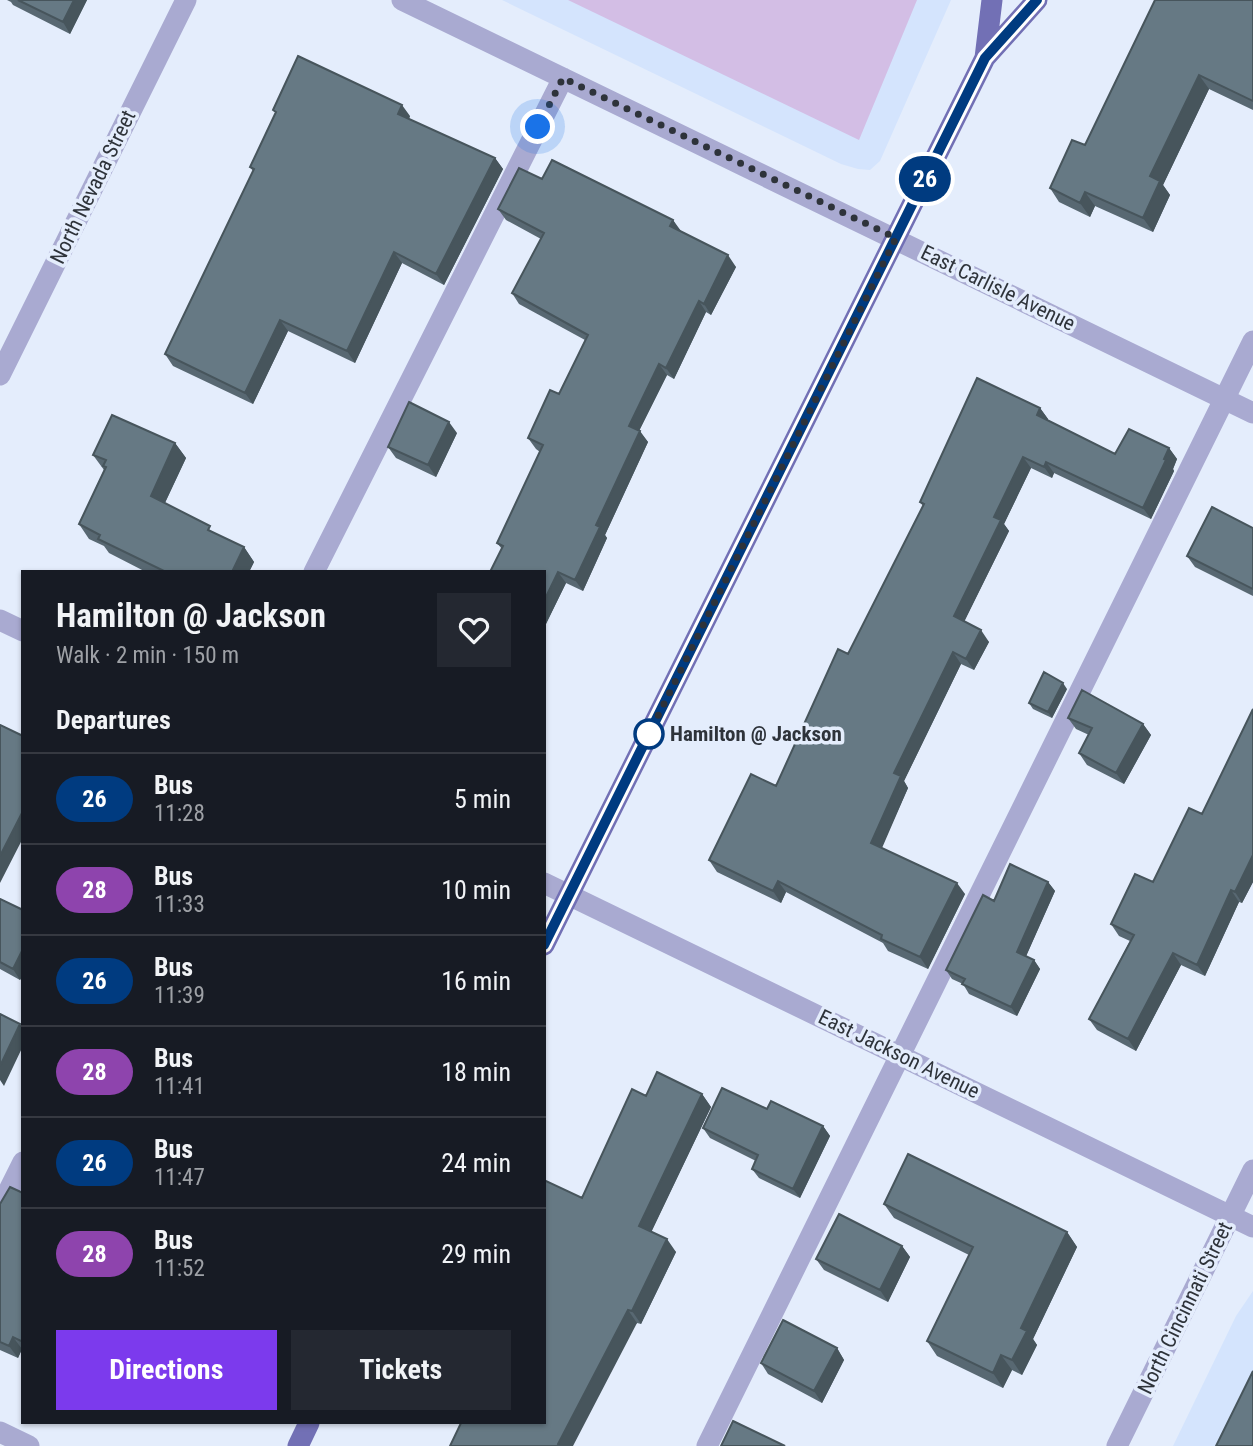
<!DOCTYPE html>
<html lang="en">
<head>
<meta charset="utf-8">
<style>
	:root { --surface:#171b24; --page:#242831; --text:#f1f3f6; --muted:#9ea1a6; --line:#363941; --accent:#7c3aed }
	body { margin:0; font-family:"Roboto Condensed",sans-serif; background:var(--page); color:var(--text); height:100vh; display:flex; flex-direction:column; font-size:26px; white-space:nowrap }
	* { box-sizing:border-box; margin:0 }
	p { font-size:23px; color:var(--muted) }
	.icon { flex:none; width:38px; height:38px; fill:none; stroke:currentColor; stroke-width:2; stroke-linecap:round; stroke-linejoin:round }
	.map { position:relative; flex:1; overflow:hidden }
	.sheet { position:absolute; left:21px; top:570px; width:525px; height:854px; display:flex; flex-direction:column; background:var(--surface); border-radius:0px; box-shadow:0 2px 5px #0004 }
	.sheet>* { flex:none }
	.badge { padding:0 14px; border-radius:23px; font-size:24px; line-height:46px }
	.you { position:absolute; width:35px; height:35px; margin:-18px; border:5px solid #fff; border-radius:50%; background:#1a73e8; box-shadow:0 0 0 10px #1a73e833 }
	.map>.badge { position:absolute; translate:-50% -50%; box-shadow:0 0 0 4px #fff }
	h2 { padding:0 35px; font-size:26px; line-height:63px }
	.round { display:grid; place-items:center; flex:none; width:74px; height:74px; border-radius:0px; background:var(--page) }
	.headline { display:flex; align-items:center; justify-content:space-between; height:119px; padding:0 35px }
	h1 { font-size:33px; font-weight:700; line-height:52px }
	.cta { display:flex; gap:14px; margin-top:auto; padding:14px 35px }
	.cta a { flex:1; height:80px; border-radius:0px; background:var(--accent); color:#fff; font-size:28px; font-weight:700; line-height:80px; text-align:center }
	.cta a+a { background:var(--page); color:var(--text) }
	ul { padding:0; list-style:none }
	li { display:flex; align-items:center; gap:21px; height:91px; padding:0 35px; border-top:2px solid var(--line) }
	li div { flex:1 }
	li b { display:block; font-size:26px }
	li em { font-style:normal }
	li .badge { min-width:77px; font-weight:700; text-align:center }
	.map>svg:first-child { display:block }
	.built { fill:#d4e4fd }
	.green { fill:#d3bee5 }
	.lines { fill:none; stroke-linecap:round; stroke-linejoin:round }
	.minor { stroke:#a9aad1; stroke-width:21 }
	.major { stroke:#7270b5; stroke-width:21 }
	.wall { fill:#586872 }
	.shaded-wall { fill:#47555c }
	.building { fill:#667984; stroke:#47555c; stroke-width:2 }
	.line-casing { stroke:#fff; stroke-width:16 }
	.line { stroke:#003b80; stroke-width:10 }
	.walk { stroke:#2e333a; stroke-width:7; stroke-dasharray:0 12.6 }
	.stop-dot { fill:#fff; stroke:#003b80; stroke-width:3.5 }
	.labels { text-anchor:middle; stroke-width:7; stroke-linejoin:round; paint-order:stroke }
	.street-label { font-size:21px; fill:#2e333a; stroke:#e4edfc }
	.stop-label { font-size:21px; font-weight:bold; fill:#2e333a; stroke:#e4edfc; text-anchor:start }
</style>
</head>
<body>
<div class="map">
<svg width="1253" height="1446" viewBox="0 0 1253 1446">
	<rect width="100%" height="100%" fill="#e4edfc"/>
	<path class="built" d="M502,0H951L880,161L870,170L858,169L841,164Z
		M1253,1291V1446H1173L1236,1316Z"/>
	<path class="green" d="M568,0H917L859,140Z"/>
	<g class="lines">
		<path class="minor" d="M402,0L1253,413
			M0,375L186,0
			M314,572L563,78
			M0,620L23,631
			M544,883L1253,1227
			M0,1208L23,1162
			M0,1432L29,1446
			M707,1446L1253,341
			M1117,1446L1253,1170"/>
		<path class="major" d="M985,58L992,0
			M544,945L985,58L1037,0
			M298,1446L309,1423"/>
	</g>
	<path class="wall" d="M7,0H87L70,34L13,5L11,2Z
		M1253,0V110L1209,89L1163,185L1170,195L1153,232L1095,206L1090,217L1059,202L1050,188L1085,145Z
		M273,110L410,116L409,119L495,158L503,169L444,285L402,263L355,363L288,331L253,404L173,366L165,354L253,171L250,167L276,114Z
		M542,179L673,220L680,232L736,267L711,315L706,312L674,379L667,375L639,431L648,442L605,535L607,538L583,591L566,583L544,628V572L502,549L497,543L540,452L536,449L528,438L559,394L585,340L519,304L512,293L541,239L506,220L498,209Z
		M1040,408L1048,419L1047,421L1115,454L1169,448L1177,459L1173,469L1174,471L1151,519L1054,473L1052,478L1031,468L1004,524L1009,531L964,622L989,642L974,670L961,664L904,781L908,788L881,848L965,894L928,969L888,951L883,943L786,892L781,903L717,872L709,860L776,786L848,654L923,506L920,502Z
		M457,433L436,477L396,458L388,447Z
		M175,443L186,458L165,503L215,533L244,547L254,562L249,572H146L109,553L104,546L89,539L79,524L104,470L93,455Z
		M1253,528V596L1195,567L1187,556Z
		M1067,689L1052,718L1033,709L1029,703Z
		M1253,709V882L1242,903L1239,902L1205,976L1181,965L1136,1051L1097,1030L1089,1019L1130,941L1119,936L1111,924L1153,882L1202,814Z
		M1068,718L1143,724L1151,735L1124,784L1087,765L1079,753L1089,735L1076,729Z
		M1048,882L1055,891L1026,956L1034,960L1040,969L1017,1016L969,994L963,984L952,979L946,970L994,901Z
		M0,899L23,910V975L20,980L0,969Z
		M702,1094L711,1107L651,1232L676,1252L641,1324L637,1323L544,1423L582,1198L646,1096Z
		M767,1109L823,1126L830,1136L800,1198L759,1178L752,1169L756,1161L710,1138L703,1128Z
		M23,1193V1350L22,1349L18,1358L0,1350V1204Z
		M884,1204L1067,1232L1077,1247L1033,1339L1037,1345L1022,1375L1012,1370L1003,1388L937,1356L927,1341L969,1255L894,1218Z
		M902,1246L910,1257L888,1302L824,1270L816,1259Z
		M837,1348L844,1360L822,1403L768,1374L761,1363Z"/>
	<path class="shaded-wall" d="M74,0H87L70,34L63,22Z
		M1199,75L1209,89L1163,185L1170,195L1153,232L1143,218L1150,176Z
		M402,105L410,116L406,125L398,114Z
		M495,158L503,169L444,285L436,274Z
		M1085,192L1095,206L1090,217L1080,203Z
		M673,220L681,231L678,237L670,226Z
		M394,252L402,263L355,363L347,351Z
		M728,255L736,267L711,315L704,304Z
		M699,301L706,312L674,379L666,368Z
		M280,320L288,331L253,404L245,393Z
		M659,364L667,375L636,437L629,426Z
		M1040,408L1048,419L1045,427L1037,415Z
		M449,422L457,433L436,477L428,465Z
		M640,431L648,442L605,535L607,538L583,591L575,580L596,525Z
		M175,443L186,458L161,511L151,496Z
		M1169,448L1177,459L1173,469L1174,471L1151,519L1143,508Z
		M1023,457L1031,468L1004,524L1009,531L961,628L954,616L994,517Z
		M1046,462L1054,473L1052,478L1044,467Z
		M244,547L254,562L249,572H232Z
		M558,572L566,583L544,628V601Z
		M981,630L989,642L974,670L966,659Z
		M953,652L961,664L904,781L908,788L879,855L871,843L894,773Z
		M1063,683L1067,689L1052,718L1048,712Z
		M1143,724L1151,735L1124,784L1116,773Z
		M23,811V838L0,883V856Z
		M1253,855V882L1242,903L1235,892Z
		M778,881L786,892L781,903L773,891Z
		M1048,882L1055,891L1024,961L1017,952Z
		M957,883L965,894L928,969L920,957Z
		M1231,890L1239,902L1205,976L1197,965Z
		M23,949V975L20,980L13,969Z
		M1173,953L1181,965L1136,1051L1128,1039Z
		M1034,960L1040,969L1017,1016L1011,1007Z
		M20,1024L23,1028V1046L4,1086L0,1080V1066Z
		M702,1094L711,1107L648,1239L639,1226Z
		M823,1126L830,1136L800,1198L793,1189Z
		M1067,1232L1077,1247L1033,1339L1037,1345L1022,1375L1012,1360L1021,1328Z
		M667,1239L676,1252L641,1324L632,1311Z
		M902,1246L910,1257L888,1302L880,1290Z
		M628,1310L637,1323L573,1446H559L558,1444Z
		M13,1337L22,1349L18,1358L9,1346Z
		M837,1348L844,1360L822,1403L814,1391Z
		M1001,1355L1012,1370L1003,1388L993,1373Z"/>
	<path class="building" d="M18,0H74L63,22Z
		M1155,0H1253V101L1199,75L1150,176L1160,181L1143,218L1085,192L1080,203L1050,188L1072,140L1085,145Z
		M298,56L402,105L398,114L495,158L436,274L394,252L347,351L280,320L245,393L165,354L254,169L250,167L276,112L273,110Z
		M552,160L673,220L670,226L728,255L704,304L699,301L666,368L659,364L629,426L640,431L596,525L600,527L575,580L558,572L544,601V572H490L503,546L497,543L543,445L528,438L550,390L559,394L588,335L512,293L544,233L498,209L519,168L542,179Z
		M977,378L1040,408L1037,415L1115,454L1129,429L1169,448L1164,459L1166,460L1143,508L1046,462L1044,467L1023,457L994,517L1001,520L954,616L981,630L966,659L953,652L894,773L901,776L871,843L957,883L920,957L881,939L882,935L778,881L773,891L709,860L751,774L776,786L838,649L848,654L924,504L920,502Z
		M409,402L449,422L428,465L388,447Z
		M112,415L175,443L151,496L210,526L208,530L244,547L232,572H166L98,539L100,535L79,524L106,467L103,466L106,460L93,455Z
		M1212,507L1253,528V589L1187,556Z
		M1044,672L1063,683L1048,712L1029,703Z
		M1082,690L1143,724L1116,773L1079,753L1092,728L1068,718Z
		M1253,709V855L1235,892L1231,890L1197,965L1173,953L1128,1039L1089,1019L1134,935L1111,924L1135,874L1153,882L1189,808L1202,814Z
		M0,725L23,736V811L0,856Z
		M1010,864L1048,882L1017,952L1034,960L1011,1007L962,984L965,979L946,970L983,895L994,901Z
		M0,899L23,910V949L13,969L0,962Z
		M0,1014L20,1024L0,1066Z
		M657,1072L702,1094L639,1226L667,1239L632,1311L628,1310L558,1444L559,1445V1446H450L461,1423H544V1180L582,1198L632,1089L646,1096Z
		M722,1088L767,1109L771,1101L823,1126L793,1189L752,1169L758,1155L703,1128Z
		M908,1154L1067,1232L1021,1328L1027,1331L1012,1360L1001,1355L993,1373L927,1341L973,1247L884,1204Z
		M10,1187L23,1193V1342L13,1337L9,1346L0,1342V1204Z
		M839,1214L902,1246L880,1290L816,1259Z
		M783,1320L837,1348L814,1391L761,1363Z
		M1253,1371V1446H1216Z
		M733,1421L785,1446H721Z"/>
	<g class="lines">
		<g class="line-casing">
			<path id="line" d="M544,945L985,58L1037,0"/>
		</g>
		<use href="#line" class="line"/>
		<path class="walk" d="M538,127L563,78L896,238L649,734"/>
	</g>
	<circle class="stop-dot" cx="649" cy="734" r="14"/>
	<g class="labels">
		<g class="street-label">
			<text transform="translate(93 187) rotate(-64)" y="7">North Nevada Street</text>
			<text transform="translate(998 288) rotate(26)" y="7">East Carlisle Avenue</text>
			<text transform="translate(899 1054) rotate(26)" y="7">East Jackson Avenue</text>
			<text transform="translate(1185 1308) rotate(-64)" y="7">North Cincinnati Street</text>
		</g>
		<g class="stop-label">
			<text x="670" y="741">Hamilton @ Jackson</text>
		</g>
	</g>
</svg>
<div class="you" style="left:538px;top:127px"></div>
<b class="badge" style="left:925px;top:179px;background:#003b80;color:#fff">26</b>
<section class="sheet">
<div class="headline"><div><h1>Hamilton @ Jackson</h1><p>Walk · 2 min · 150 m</p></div><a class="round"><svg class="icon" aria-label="heart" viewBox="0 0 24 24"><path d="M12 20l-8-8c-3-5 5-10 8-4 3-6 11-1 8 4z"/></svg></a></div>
<h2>Departures</h2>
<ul>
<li><span class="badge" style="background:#003b80;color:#fff">26</span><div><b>Bus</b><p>11:28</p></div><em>5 min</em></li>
<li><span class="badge" style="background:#8e44ad;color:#fff">28</span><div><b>Bus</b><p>11:33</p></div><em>10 min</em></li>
<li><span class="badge" style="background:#003b80;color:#fff">26</span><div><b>Bus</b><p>11:39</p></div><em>16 min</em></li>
<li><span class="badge" style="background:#8e44ad;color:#fff">28</span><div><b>Bus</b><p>11:41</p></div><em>18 min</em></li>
<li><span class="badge" style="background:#003b80;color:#fff">26</span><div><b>Bus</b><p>11:47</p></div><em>24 min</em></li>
<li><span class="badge" style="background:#8e44ad;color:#fff">28</span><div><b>Bus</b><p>11:52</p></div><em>29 min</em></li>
</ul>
<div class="cta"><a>Directions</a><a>Tickets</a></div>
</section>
</div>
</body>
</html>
